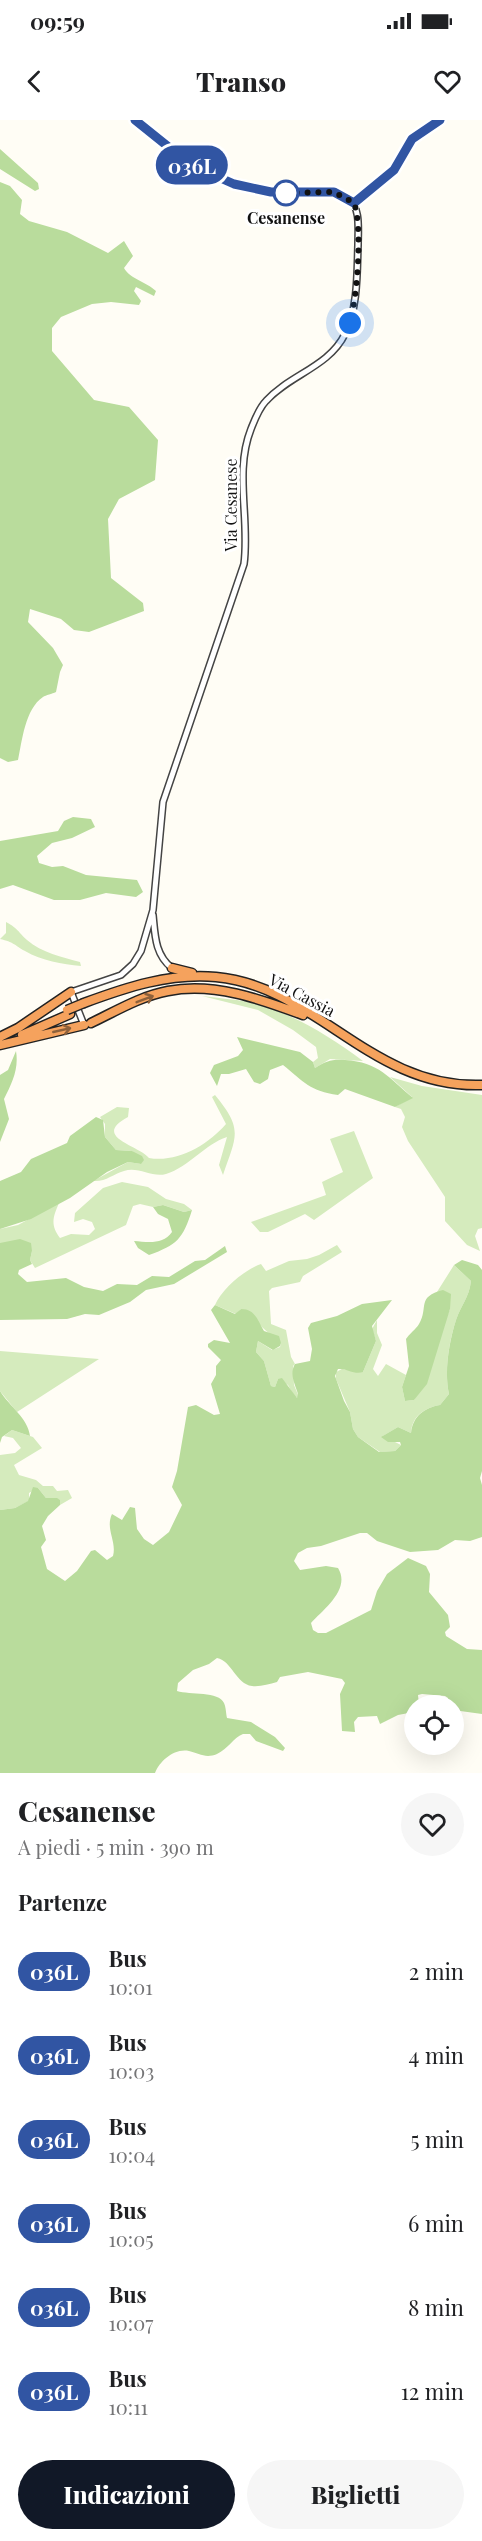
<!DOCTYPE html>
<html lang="it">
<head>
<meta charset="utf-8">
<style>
	:root { --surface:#fff; --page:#f6f6f6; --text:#202124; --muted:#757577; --accent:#111827 }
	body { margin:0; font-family:"Playfair Display",serif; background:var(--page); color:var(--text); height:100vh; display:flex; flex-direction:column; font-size:22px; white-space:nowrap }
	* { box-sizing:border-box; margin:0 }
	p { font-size:20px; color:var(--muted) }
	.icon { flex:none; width:33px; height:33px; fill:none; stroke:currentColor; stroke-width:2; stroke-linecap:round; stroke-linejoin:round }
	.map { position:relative; height:1653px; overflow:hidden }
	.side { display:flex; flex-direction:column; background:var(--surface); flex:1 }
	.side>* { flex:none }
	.badge { padding:0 12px; border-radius:20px; font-size:21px; line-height:39px }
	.controls { position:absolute; left:404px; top:1575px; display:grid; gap:12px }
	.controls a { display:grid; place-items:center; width:60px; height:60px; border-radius:50%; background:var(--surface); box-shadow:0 6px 24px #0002; font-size:30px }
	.you { position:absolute; width:30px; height:30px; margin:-15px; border:4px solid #fff; border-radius:50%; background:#1a73e8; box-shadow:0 0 0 9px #1a73e833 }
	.map>.badge { position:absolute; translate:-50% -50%; box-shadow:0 0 0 3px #fff }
	h2 { padding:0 18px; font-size:22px; line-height:54px }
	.round { display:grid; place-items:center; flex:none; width:63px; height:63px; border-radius:32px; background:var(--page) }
	.headline { display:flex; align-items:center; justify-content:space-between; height:102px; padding:0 18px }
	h1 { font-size:28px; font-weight:800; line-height:45px }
	.cta { display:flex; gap:12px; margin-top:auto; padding:12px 18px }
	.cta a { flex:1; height:69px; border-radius:36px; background:var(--accent); color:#fff; font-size:24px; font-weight:800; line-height:69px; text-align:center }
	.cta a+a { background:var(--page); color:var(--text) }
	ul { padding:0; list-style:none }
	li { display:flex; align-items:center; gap:18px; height:84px; padding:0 18px }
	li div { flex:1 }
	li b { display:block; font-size:22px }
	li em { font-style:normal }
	li .badge { min-width:66px; font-weight:700; text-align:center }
	.status { display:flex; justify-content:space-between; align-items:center; height:42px; padding:0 30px; background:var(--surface); direction:ltr }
	.status svg { height:16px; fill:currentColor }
	header { display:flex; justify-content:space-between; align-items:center; height:78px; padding:0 18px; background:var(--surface); font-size:27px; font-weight:800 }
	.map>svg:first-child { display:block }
	.green { fill:#d5ebbd }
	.forest { fill:#b9dc9c }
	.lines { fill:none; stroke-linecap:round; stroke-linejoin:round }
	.minor-casing { stroke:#444; stroke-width:8 }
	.highway-casing { stroke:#222; stroke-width:11 }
	.minor { stroke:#fff; stroke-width:5 }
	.highway { stroke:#f5a25d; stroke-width:8 }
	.highway-bridge-casing { stroke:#222; stroke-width:11; stroke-linecap:butt }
	.highway-bridge { stroke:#f5a25d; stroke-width:8 }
	.oneway { stroke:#8e613b }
	.line-casing { stroke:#fff; stroke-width:14 }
	.line { stroke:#3155a3; stroke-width:9 }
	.walk { stroke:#111; stroke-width:6; stroke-dasharray:0 10.8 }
	.stop-dot { fill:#fff; stroke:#3155a3; stroke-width:3 }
	.labels { text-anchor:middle; stroke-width:6; stroke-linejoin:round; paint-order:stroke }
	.stop-label { font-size:16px; font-weight:bold; fill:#111; stroke:#fff }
	.street-label { font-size:16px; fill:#111; stroke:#fff }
</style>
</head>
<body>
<div class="status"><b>09:59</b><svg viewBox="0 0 49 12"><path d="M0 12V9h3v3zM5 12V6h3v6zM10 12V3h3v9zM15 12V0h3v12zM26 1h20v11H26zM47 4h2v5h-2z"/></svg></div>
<header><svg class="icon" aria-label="back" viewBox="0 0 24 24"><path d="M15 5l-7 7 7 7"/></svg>Transo<svg class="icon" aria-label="heart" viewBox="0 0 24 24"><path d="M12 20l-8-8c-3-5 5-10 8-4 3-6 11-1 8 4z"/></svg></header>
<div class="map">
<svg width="482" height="1653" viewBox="0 0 482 1653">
	<rect width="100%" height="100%" fill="#fffdf5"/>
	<path class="green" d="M6,802C19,809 18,812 27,820C42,833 62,837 80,842L81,846C62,844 42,841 25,831C14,825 14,822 0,819L6,813Z
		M202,876C217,878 233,879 248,882C291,892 328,915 363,941L330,939L315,948L313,942L318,938L316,927L293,910L258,890Z
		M390,957L422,966L482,975V1108L478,1109L475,1116L480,1131L467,1125L445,1101V1077L408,1021L402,1007L405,997L401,989L395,987L412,977Z
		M215,975C244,1010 236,1016 223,1055L219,1045L227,1017C205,1024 189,1047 166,1054C152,1058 138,1046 124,1051C113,1054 106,1062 93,1061L128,1042L141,1044L132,1031L116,1030L105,1017V1004L100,997L117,987L129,988L128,997C91,1017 138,1025 149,1038C177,1043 208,1025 226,1004L212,977Z
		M354,1011L373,1058L314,1100L305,1094L268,1112H260L251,1102L326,1075L322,1062L343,1052L330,1019Z
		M122,1062L148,1067L166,1079L184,1084L192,1090L184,1092L163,1085L153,1087L140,1084L133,1086L126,1105L35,1148L30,1140L32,1131L0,1123V1109L18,1105L59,1083C53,1097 50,1105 60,1118L71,1114L89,1115L95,1109L92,1102L83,1099L74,1102L75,1093L103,1068Z
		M337,1125L342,1132L303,1156L300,1162L272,1168L269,1171L271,1204L286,1210L291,1237L295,1244L293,1246L294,1265L299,1277L295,1278L288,1265L278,1259L275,1267L271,1266L264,1241L256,1232L258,1221L272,1230L280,1227L281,1223C266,1212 256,1201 241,1189L236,1194L215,1185C222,1169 244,1150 261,1144L266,1151L289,1141L307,1139L319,1135Z
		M454,1145L471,1161C469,1178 461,1185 456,1200C449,1221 444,1252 449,1274L440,1285C424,1288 412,1296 411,1313L398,1307L383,1316L401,1325L395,1331L380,1332L358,1317L353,1309L350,1292L336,1259V1252L342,1249L363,1252L376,1221L372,1209L377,1200V1213L382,1225L373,1249L378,1256L386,1244L406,1255L402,1267L405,1281L414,1280L450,1189L443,1171L437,1172Z
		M0,1231L99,1239L17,1292L0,1271Z
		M12,1310L33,1317L42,1328L14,1345L19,1355L36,1360L43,1366H53L57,1371L68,1370L72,1378L60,1385V1380L46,1378L38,1368L29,1373V1381L15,1388L0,1390V1335L15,1333L21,1328L13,1318L4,1316Z"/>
	<path class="forest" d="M0,29L38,63L39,69L35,71L0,49Z
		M0,62L10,66L22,80L20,94L29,101L67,112L108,133L124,121L133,136L124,148C130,159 147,162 156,171L154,176L136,167L134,171L141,181L139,185L111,182L92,184L61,197L52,208V231L94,280L129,287L158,320L155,360L119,379L108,399L111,458L143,483L144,491L89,512L74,510L61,499L30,489L28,502L53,528L63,545L60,552L56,572C52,574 46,575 43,577C25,589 22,621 18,640L8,642L0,638Z
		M73,697L91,699L95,707L72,718L52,723L37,736L39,743L52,747L63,746L86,755L137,760L143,772L136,777L106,773L80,780H54L13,765L0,769V721L58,711L64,701Z
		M237,917L300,932L313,942L315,948C326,941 332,939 345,940C379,942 389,958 413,978L395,987L345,969L338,975C310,971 304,962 283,945L270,950L268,959L260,964L254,962L246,949L229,954H221L217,966L210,953L214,945L238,936L243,930Z
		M16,931C19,949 12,963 4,979L9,999L0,1022V955L8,950Z
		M96,997L103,1000L105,1017L116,1030L132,1031L142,1036L144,1040L141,1044L128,1042L107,1052L70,1078L31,1099L0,1109V1061L21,1052L31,1039L67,1023L70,1016Z
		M163,1085L184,1092L192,1090C183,1119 177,1125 149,1135L138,1128L134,1121C148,1122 163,1125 172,1112L168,1099L158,1094L153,1087Z
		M20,1119L31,1123L32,1131L30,1140L32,1144L19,1150L18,1154L27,1162L66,1158L84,1167L103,1171L117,1164L137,1165L152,1156L169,1157L195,1141L205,1140L225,1126L227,1132L174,1164L146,1170L130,1182L99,1195L85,1194L67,1199L0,1200V1123Z
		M462,1140L478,1145L482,1150V1351L480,1358L482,1365V1417L470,1421L455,1420L438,1430L410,1432L377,1421L367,1413H360L321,1426L307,1428L298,1433L294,1441L300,1450L326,1446L338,1448C351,1469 324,1489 311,1503L313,1510L318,1513H326L371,1490L377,1471L387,1454L408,1438L426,1446L430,1454L429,1472L448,1495L450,1507L445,1512L446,1516L467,1529L482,1530V1594L453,1590V1586L448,1585V1578L445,1576L422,1574L418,1575L419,1585L414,1586V1592L398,1595L380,1604L377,1596L358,1597L354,1602L355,1612L342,1611L340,1574L345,1563L342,1559L308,1552L280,1557L277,1562C269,1564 260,1567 252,1566C236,1564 232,1541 217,1538L209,1544L193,1550L178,1563L177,1571C190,1575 219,1571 224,1583C226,1587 226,1594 227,1598L251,1602L275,1617L285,1628L283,1631L256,1621L250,1614H243C233,1618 228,1629 217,1634C205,1639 199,1633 189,1631C174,1628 160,1641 155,1653H0V1390L15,1388L28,1381L33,1367L38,1368L46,1378H57L60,1380V1385L48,1396L42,1406L46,1420L41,1427L47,1449L65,1461L77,1451L91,1431L95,1430L107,1440L113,1436C117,1421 105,1409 112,1394L122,1400L130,1387L135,1388L137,1409L144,1419L153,1425L169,1412L182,1385L172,1367L177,1351L188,1287L196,1285L214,1295L220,1294L211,1264L216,1255V1246L221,1240L208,1227V1224L214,1220L230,1223L211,1190L215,1185L235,1194L241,1189C256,1189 258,1202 264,1211L279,1216L281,1223L280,1226L273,1230L258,1221L256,1232L264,1241L271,1266L275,1267L278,1259L282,1258L297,1278L298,1274C295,1264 289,1254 295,1244L310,1241L312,1229L308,1208L311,1203L337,1196L362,1184L392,1180L372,1206L376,1221L363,1252C354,1255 347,1248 338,1249L335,1256L344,1281L350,1292L353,1309L358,1317L379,1332L395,1331L401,1325L400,1322H388L381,1317L398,1307L411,1313C413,1296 424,1288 440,1285L449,1274C444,1252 449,1222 456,1200C461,1185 469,1178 471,1161L454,1145Z
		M443,1170L451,1174L450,1189L427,1264L414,1280L405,1281L402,1267L409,1246L406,1219C409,1214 416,1209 419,1204C429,1187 416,1177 443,1170Z
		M0,1271C9,1286 28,1298 30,1316L12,1310L2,1317L0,1323Z"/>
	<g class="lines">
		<g class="minor-casing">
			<path id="minor" d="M354,83L394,49L412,19L440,0
				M153,795C155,815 155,835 172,848
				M85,904L84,905L71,872L121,855L133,844L141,831L153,790L163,682L244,444C250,399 234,352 251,309C255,299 259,288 266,281C289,255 329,247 345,214C358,188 357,153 358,125C358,110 361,87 348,78C334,68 276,73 254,70C232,66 211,54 191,45"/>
		</g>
		<g class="highway-casing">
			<path id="highway" d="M172,848L192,853
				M84,883C127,867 169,853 216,857C316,866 371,969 482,965
				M91,903C116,891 141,876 168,871C214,862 260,879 303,895
				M22,915L70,894
				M0,917L18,908L71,872
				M0,925L84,905"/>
		</g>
		<use href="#minor" class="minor"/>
		<use href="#highway" class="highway"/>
		<g class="highway-bridge-casing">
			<path id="highway-bridge" d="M67,890L84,883"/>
		</g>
		<use href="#highway-bridge" class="highway-bridge"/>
	</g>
	<defs><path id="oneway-shaft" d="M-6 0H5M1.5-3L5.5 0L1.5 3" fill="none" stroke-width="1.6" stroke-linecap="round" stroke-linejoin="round" transform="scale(1.5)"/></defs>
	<g class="oneway">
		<use href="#oneway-shaft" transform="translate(145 879) rotate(-21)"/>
		<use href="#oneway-shaft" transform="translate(62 910) rotate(-13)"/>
	</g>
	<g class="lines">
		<g class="line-casing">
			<path id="line" d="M135,0L191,45L234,64L271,72H334L354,83L394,50L412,19L440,0"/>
		</g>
		<use href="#line" class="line"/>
		<path class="walk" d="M286,73L334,72L354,83C363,107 357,178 350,203"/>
	</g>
	<circle class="stop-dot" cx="286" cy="73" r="12"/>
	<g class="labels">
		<g class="stop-label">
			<text x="286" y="104">Cesanense</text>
		</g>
		<g class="street-label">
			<text transform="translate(231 385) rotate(-90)" y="6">Via Cesanese</text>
			<text transform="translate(302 875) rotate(28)" y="6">Via Cassia</text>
		</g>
	</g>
</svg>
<div class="controls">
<a><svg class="icon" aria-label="locate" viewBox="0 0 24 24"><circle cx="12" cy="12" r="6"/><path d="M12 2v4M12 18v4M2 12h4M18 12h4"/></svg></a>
</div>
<div class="you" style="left:350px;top:203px"></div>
<b class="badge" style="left:192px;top:45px;background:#3155a3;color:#fff">036L</b>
</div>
<section class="side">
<div class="headline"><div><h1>Cesanense</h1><p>A piedi · 5 min · 390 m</p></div><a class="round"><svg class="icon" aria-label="heart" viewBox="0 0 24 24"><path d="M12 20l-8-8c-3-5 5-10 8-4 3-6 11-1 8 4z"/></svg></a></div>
<h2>Partenze</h2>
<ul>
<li><span class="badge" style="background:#3155a3;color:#fff">036L</span><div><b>Bus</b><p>10:01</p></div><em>2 min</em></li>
<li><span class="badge" style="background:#3155a3;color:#fff">036L</span><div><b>Bus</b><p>10:03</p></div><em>4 min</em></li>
<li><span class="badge" style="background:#3155a3;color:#fff">036L</span><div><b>Bus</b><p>10:04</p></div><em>5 min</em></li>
<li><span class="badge" style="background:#3155a3;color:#fff">036L</span><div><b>Bus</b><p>10:05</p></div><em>6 min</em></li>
<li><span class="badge" style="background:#3155a3;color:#fff">036L</span><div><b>Bus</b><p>10:07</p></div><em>8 min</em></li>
<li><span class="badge" style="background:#3155a3;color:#fff">036L</span><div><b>Bus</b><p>10:11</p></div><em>12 min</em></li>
</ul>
<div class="cta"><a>Indicazioni</a><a>Biglietti</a></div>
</section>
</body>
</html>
